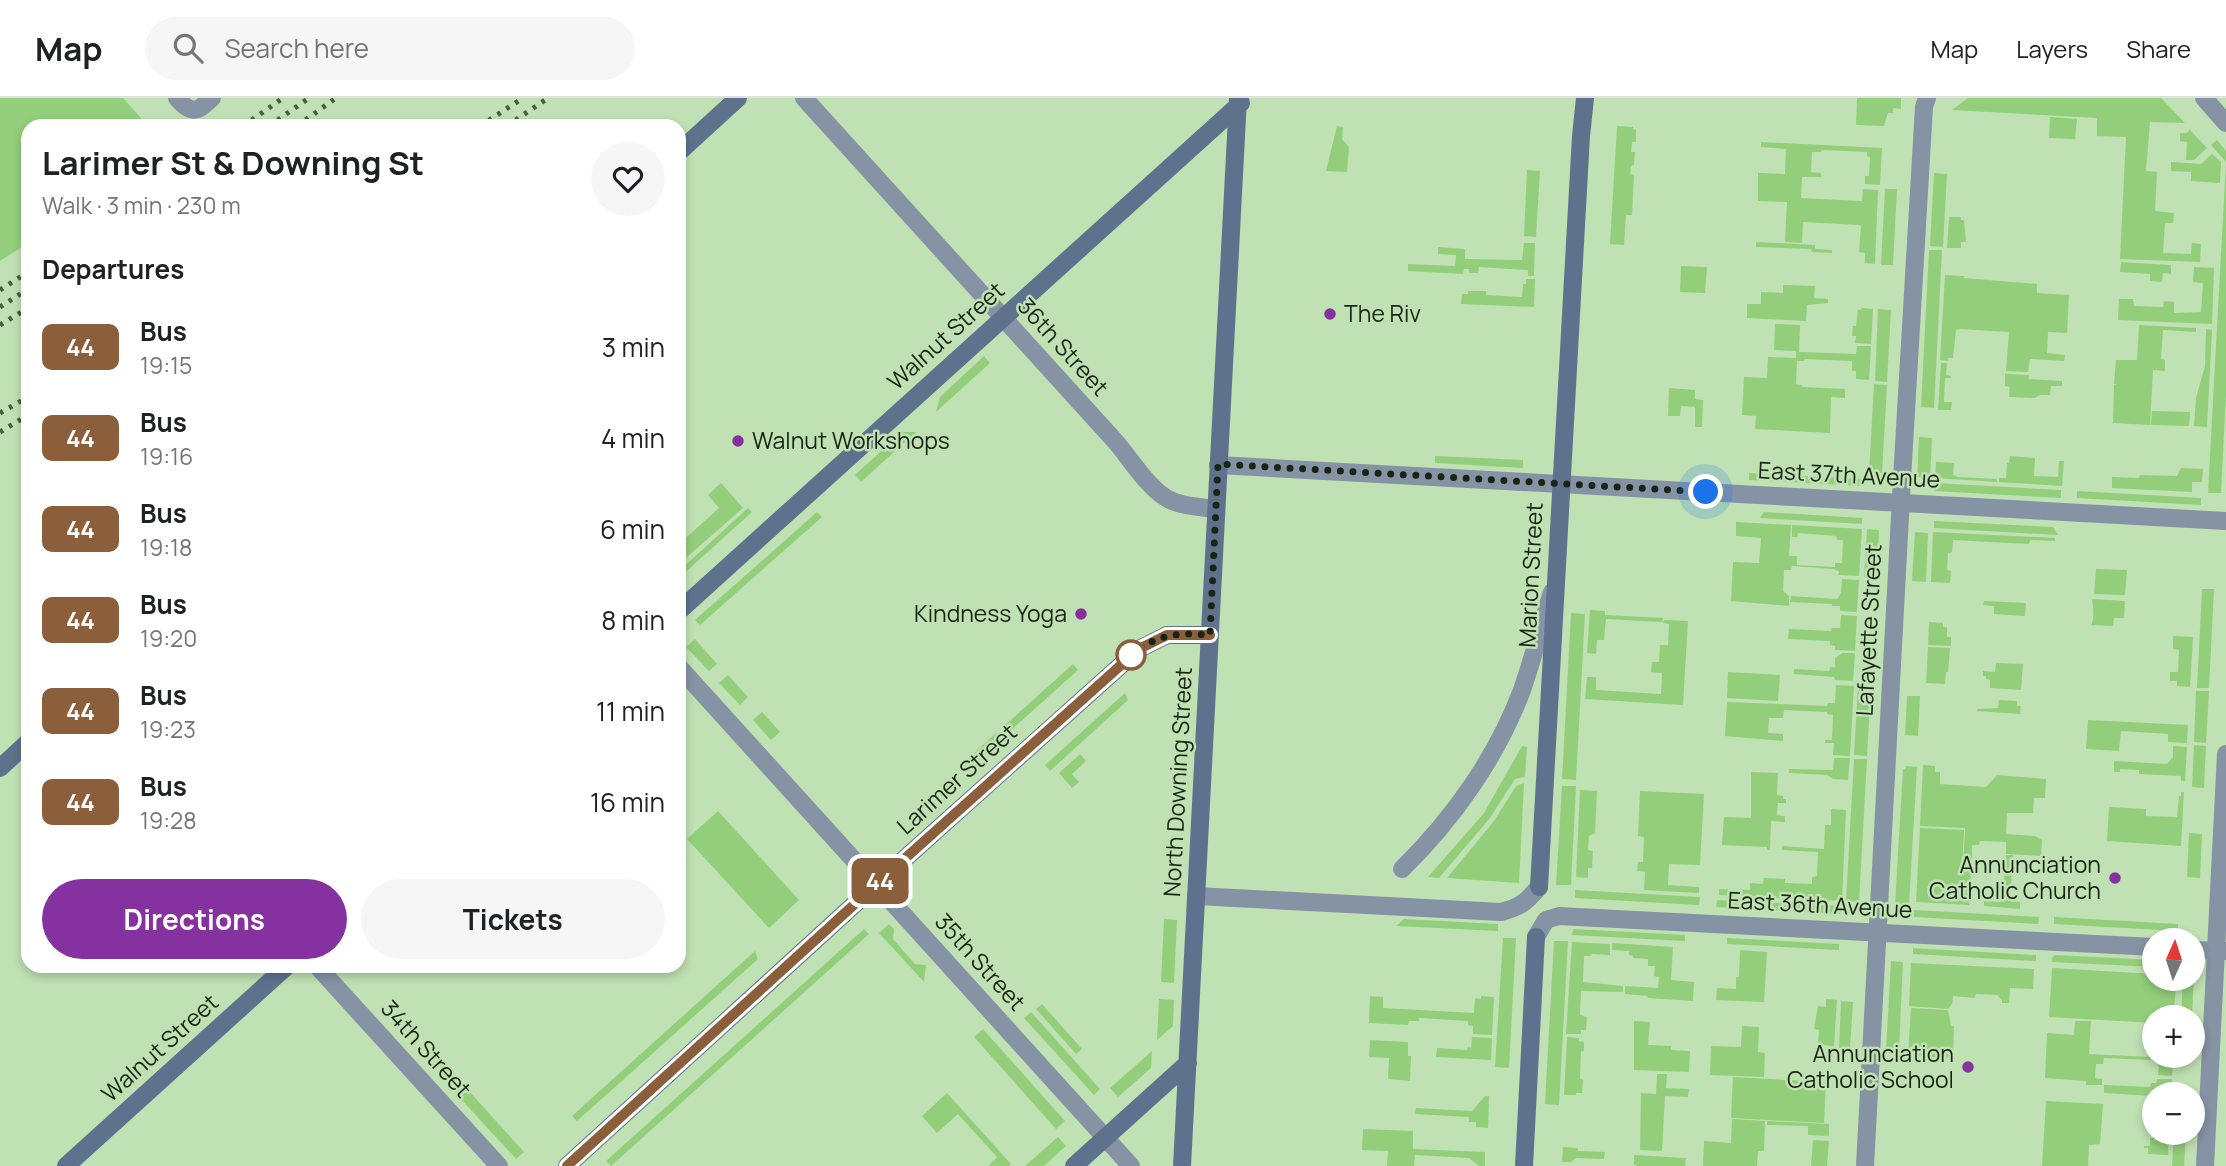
<!DOCTYPE html>
<html lang="en">
<head>
<meta charset="utf-8">
<style>
	:root { --surface:#fff; --page:#f6f6f6; --text:#202124; --muted:#757577; --line:#e0e0e0; --accent:#85319f }
	body { margin:0; font-family:Manrope,sans-serif; background:var(--page); color:var(--text); height:100vh; display:flex; flex-direction:column; font-size:26px; white-space:nowrap }
	* { box-sizing:border-box; margin:0 }
	p { font-size:23px; color:var(--muted) }
	.icon { flex:none; width:38px; height:38px; fill:none; stroke:currentColor; stroke-width:2; stroke-linecap:round; stroke-linejoin:round }
	.map { position:relative; flex:1; overflow:hidden }
	.details { position:absolute; left:21px; top:21px; width:665px; height:854px; display:flex; flex-direction:column; background:var(--surface); border-radius:21px; box-shadow:0 4px 10px #0003 }
	.details>* { flex:none }
	.badge { padding:0 14px; border-radius:10px; font-size:24px; line-height:46px }
	.needle { width:46px; rotate:3deg }
	.fabs { position:absolute; left:2142px; top:830px; display:grid; gap:14px }
	.fabs a { display:grid; place-items:center; width:63px; height:63px; border-radius:50%; background:var(--surface); box-shadow:0 4px 10px #0003; font-size:35px }
	.you { position:absolute; width:35px; height:35px; margin:-18px; border:5px solid #fff; border-radius:50%; background:#1a73e8; box-shadow:0 0 0 10px #1a73e833 }
	.map>.badge { position:absolute; translate:-50% -50%; box-shadow:0 0 0 4px #fff }
	h2 { padding:0 21px; font-size:26px; line-height:63px }
	.round { display:grid; place-items:center; flex:none; width:74px; height:74px; border-radius:37px; background:var(--page) }
	.overview { display:flex; align-items:center; justify-content:space-between; height:119px; padding:0 21px }
	h1 { font-size:33px; font-weight:700; line-height:52px }
	.primary-button { display:flex; gap:14px; margin-top:auto; padding:14px 21px }
	.primary-button a { flex:1; height:80px; border-radius:42px; background:var(--accent); color:#fff; font-size:28px; font-weight:700; line-height:80px; text-align:center }
	.primary-button a+a { background:var(--page); color:var(--text) }
	ul { padding:0; list-style:none }
	li { display:flex; align-items:center; gap:21px; height:91px; padding:0 21px }
	li div { flex:1 }
	li b { display:block; font-size:26px }
	li em { font-style:normal }
	li .badge { min-width:77px; font-weight:700; text-align:center }
	header { display:flex; align-items:center; gap:42px; box-sizing:border-box; height:98px; padding:0 35px; background:var(--surface); border-bottom:2px solid var(--line) }
	header strong { font-size:33px }
	nav { display:flex; gap:38px; margin-inline-start:auto; font-size:24px }
	.search { width:490px; height:63px; background:var(--page); display:flex; align-items:center; gap:18px; box-sizing:border-box; padding:0 24px; border-radius:38px; color:var(--muted); font-size:26px }
	.map>svg:first-child { display:block }
	.green { fill:#93cf7a }
	.lines { fill:none; stroke-linecap:round; stroke-linejoin:round }
	.street { stroke:#8593a5; stroke-width:18 }
	.secondary { stroke:#5f728d; stroke-width:18 }
	.rail { stroke:#4a5c43; stroke-width:5; stroke-dasharray:3.5 7; stroke-linecap:butt }
	.line-casing { stroke:#fff; stroke-width:16 }
	.line { stroke:#8b5e3c; stroke-width:10 }
	.walk { stroke:#192414; stroke-width:7; stroke-dasharray:0 12.6 }
	.poi-dot { fill:#85319f; stroke:#c0e1b3; stroke-width:2.5 }
	.stop-dot { fill:#fff; stroke:#8b5e3c; stroke-width:3.5 }
	.labels { text-anchor:middle; stroke-width:5; stroke-linejoin:round; paint-order:stroke }
	.poi-label { font-size:23px; fill:#192414; stroke:#c0e1b3; text-anchor:end }
	.street-label { font-size:23px; fill:#192414; stroke:#c0e1b3 }
</style>
</head>
<body>
<header>
<strong>Map</strong>
<div class="search"><svg class="icon" aria-label="search" viewBox="0 0 24 24"><circle cx="10" cy="10" r="6"/><path d="M15 15l6 6"/></svg>Search here</div>
<nav><a>Map</a><a>Layers</a><a>Share</a></nav>
</header>
<div class="map">
<svg width="2226" height="1068" viewBox="0 0 2226 1068">
	<rect width="100%" height="100%" fill="#c0e1b3"/>
	<path class="green" d="M0,0H123L148,28H28V145L0,163Z
		M1857,0H1901V11L1893,10V15H1888L1884,28L1856,27Z
		M1968,0H2161L2185,25L2150,24L2146,73L2157,74L2155,113L2174,115L2173,125H2165L2163,155L2191,156L2192,145L2201,146L2200,164L2120,161L2126,39L2097,38V20L1952,12Z
		M2050,19L2077,21L2075,41L2049,40Z
		M1337,28L1343,29L1342,41L1349,49L1347,74L1326,73Z
		M1617,28L1633,29V31L1636,32V44H1632L1631,54H1635L1634,67L1631,68L1630,76L1634,77L1632,117H1626L1624,147L1610,146Z
		M2190,32L2207,50L2194,62H2186L2187,44L2180,43V35H2187Z
		M2217,42L2226,53V296L2221,395H2208L2226,64L2211,47Z
		M1761,44L1882,50L1880,87L1865,86V78H1869L1870,59L1867,58V54L1822,52L1821,54H1812L1811,74L1821,75V79H1802L1801,100L1862,103L1863,91L1878,92L1875,166L1865,165V155L1859,154L1861,128L1859,127L1803,124L1802,145L1785,144L1787,104L1758,103V75L1785,76L1786,51L1761,49Z
		M2212,56L2221,64L2220,85L2191,83V74L2171,73V64L2201,66Z
		M1527,72L1540,73L1536,139L1524,138Z
		M1934,75L1947,76L1943,149L1930,148Z
		M1885,91H1897L1893,167H1881Z
		M1949,119H1961V122H1964L1966,144H1961V150H1947Z
		M1756,144L1815,147V151L1832,152V155L1812,154L1811,151L1756,149Z
		M1524,145H1535L1534,178H1528V172L1479,169L1478,175H1469V171H1464L1463,176L1408,173V166L1455,168L1456,157L1438,156V149L1465,151V161L1522,162Z
		M1929,152H1942L1934,310L1921,309Z
		M2121,164L2171,167V176L2163,175L2162,184L2150,183V176L2120,174Z
		M1681,168L1707,169L1705,195L1680,194Z
		M2194,169L2214,170L2212,226L2118,222L2119,201H2133L2134,208L2163,209L2164,203L2174,204V215L2201,214L2203,185L2193,184Z
		M1945,177L1964,178V180L2037,186V195L2069,197L2067,235L2048,234L2047,255L2065,257L2064,263L2030,261L2028,274L2006,273L2009,234L1960,231L1956,232L1953,260H1948V263L1940,262Z
		M1526,181H1535L1534,209L1461,206L1462,196H1468V193H1486V197L1522,199L1523,186H1526Z
		M1783,187L1815,188L1814,200L1828,201V205L1807,207L1806,223L1747,220V206H1761V194L1783,195Z
		M1862,210L1873,211L1871,246L1855,245L1856,238H1852L1853,228H1856L1858,212H1861Z
		M1878,211L1891,212L1887,284L1875,283Z
		M1775,226L1800,227L1799,254L1856,256L1857,248H1871L1869,282L1856,281V273H1852V263L1805,261L1804,263H1797L1796,286L1802,287L1803,289L1845,291V300L1831,299L1830,335L1755,331L1756,318L1742,317L1744,279L1767,280L1768,259L1796,260V253L1774,252Z
		M2139,227L2196,230V234L2163,232L2161,261L2165,262V273L2153,272L2150,327L2113,325L2114,287H2117L2114,286L2116,262H2137Z
		M2206,231L2212,232L2207,329L2194,328L2196,300L2205,268Z
		M984,258L990,265L936,314L940,299Z
		M1941,265H1947L1946,277L1951,278V280H1945L1944,304H1952L1951,312H1938Z
		M2005,276L2029,277V281L2062,283V288H2051L2050,297H2040L2035,300L2009,299L2010,289L2005,288Z
		M1874,286L1887,287L1882,375H1869Z
		M1669,290L1695,292V301L1703,302L1702,329H1695V309L1681,308L1680,318H1668Z
		M2152,313L2190,314L2189,328L2151,327Z
		M902,334H916L861,384L855,377Z
		M1919,339L1932,340L1930,380L1917,379Z
		M1435,358L1523,362V370L1435,365Z
		M2010,358L2035,360L2034,378L2058,379L2059,363H2064L2062,388L1999,384V380H2006L2007,365H2009Z
		M1936,364L1954,365L1953,377L1958,379L1997,381V384L1935,380Z
		M2181,370L2203,371L2202,384H2192V394L2112,390V379L2139,380L2140,377L2177,378Z
		M1749,375L1863,381V388L1749,382Z
		M721,385L743,410L679,466V446L719,410L708,397Z
		M1935,385L2061,392V400L1934,393Z
		M2077,393L2201,400V407L2077,400Z
		M748,410L752,414L679,480V473Z
		M817,414L822,419L700,527L695,522Z
		M1764,414L1862,420V426L1760,420Z
		M1934,423L2053,429L2058,437L1934,430Z
		M1736,424L1791,427L1789,458H1797V467L1835,469V465H1842L1843,442H1837L1836,438L1798,435L1797,439H1792V427L1862,431L1859,478L1838,477L1839,473L1833,471L1792,468L1791,472H1784L1783,493L1789,498V508L1731,503L1733,464L1759,465L1761,440L1736,438Z
		M1867,431L1879,432L1877,479H1864Z
		M1915,434L1928,435L1926,484L1912,483Z
		M1933,434L2055,440V443L2030,442L2029,446L1953,442L1952,454L1948,455L1947,472L1951,473L1950,485L1931,484Z
		M2096,471L2127,472L2125,497L2094,496Z
		M1842,481L1859,482L1857,514L1840,513V508H1832V506L1790,504L1791,498L1837,501L1841,495Z
		M2202,491H2214L2209,590H2197Z
		M2092,501L2125,503L2124,520H2114L2113,528L2091,527C2095,522 2093,507 2092,501Z
		M1984,503L2026,505L2025,518L1994,516V508L1983,507Z
		M1590,512L1605,513V517L1663,520L1662,524L1606,521L1604,542H1597L1596,556L1587,555Z
		M1571,515L1585,516L1576,682L1562,681Z
		M1841,517L1857,518L1855,553L1835,552V548L1830,547V543L1788,541L1789,531L1831,533L1832,530H1840Z
		M1664,522L1688,523L1683,607L1585,601L1587,579H1596V592L1661,596L1662,575L1651,574L1652,564H1659L1660,547H1668L1669,526L1663,525Z
		M1929,524L1943,525V529H1947V539H1951V548L1928,547Z
		M2173,538L2193,539L2190,589L2177,588V583H2170V574H2178L2179,552L2173,551Z
		M695,541L717,566L709,573L686,549Z
		M1928,549L1950,550L1948,574H1946L1945,586L1926,585Z
		M1842,555H1855L1853,583L1835,582L1834,579L1794,576V571L1829,573L1830,569H1835V560Z
		M1996,565L2023,566L2021,592L1990,590V582L1986,581V578H1983V573L1995,574Z
		M1073,566L1078,572L1009,634L1004,628Z
		M1728,574L1780,577L1778,603L1727,600Z
		M728,577L748,599L740,607L719,585Z
		M1836,587L1854,588L1850,658L1833,657L1834,645H1825V642H1832L1833,617L1827,616V614L1784,612L1783,620H1769L1768,635L1783,636V643L1725,638L1727,604L1827,608L1828,605H1835Z
		M1858,587L1871,588L1867,658L1854,657Z
		M2196,593H2209L2206,645L2194,644Z
		M1125,595L1128,602L1050,673L1045,667Z
		M1907,598H1920L1918,638L1905,637Z
		M1999,602L2017,603V608H2021L2020,616L1977,613V611L1998,610Z
		M762,614L780,634L771,642L753,622Z
		M2088,622L2188,627L2187,645L2168,644V636L2121,633L2119,653L2086,651Z
		M996,635L1002,641L963,676L958,670Z
		M2194,647L2206,648L2204,690L2192,689Z
		M1522,648L1527,649L1525,679L1515,681L1490,720L1439,780L1428,779L1484,715Z
		M2173,648L2187,649L2185,683H2181V678L2139,676V672L2120,671V674H2114V663L2167,666L2173,659Z
		M1080,656L1086,663L1072,676L1079,684L1072,690L1059,675Z
		M1834,660H1850L1848,682L1833,681L1827,677L1789,675V671L1833,672Z
		M1854,661H1867L1859,804L1846,803Z
		M1923,667L1935,668V674H1940V686L1986,689L1997,677L2046,681L2045,700H2034L2033,715H2007L2006,736L2035,738L2042,742L2041,758L2006,756V744L1980,743L1979,747H1972V771H1963L1965,730L1920,728Z
		M1906,668L1917,669L1909,807H1895L1903,671H1905Z
		M1751,674L1778,675L1777,697L1783,698V701H1786V705H1778L1777,717L1785,718V724L1771,723L1770,752H1767V749L1722,747L1724,719L1751,720Z
		M1524,685L1519,785L1447,780L1494,723L1516,688Z
		M1562,688H1576L1571,787H1556Z
		M1580,692L1597,693L1595,735L1589,738L1588,752L1593,753L1592,770H1588V780L1576,779Z
		M1640,693L1704,696L1700,767L1669,766L1668,787L1699,789V795L1644,792L1645,774L1637,773L1638,764H1643L1644,739L1638,738Z
		M2181,694H2184L2181,748L2107,743L2109,709L2146,711V718L2177,719L2179,698H2181Z
		M1831,711L1846,712L1842,803L1719,797V791L1750,792V785L1763,786L1764,780L1785,781V785L1812,786V779L1817,778L1818,754L1782,752V748L1824,751L1825,727H1831Z
		M718,713L799,802L769,830L687,741Z
		M1920,730L1964,732L1962,772L1971,773L1969,807L1916,804Z
		M2189,735L2202,736L2200,780L2187,779Z
		M2006,757H2013L2010,803L2020,804V811L1984,808V803L2000,804V796H2003Z
		M1575,792L1700,799L1699,807L1575,800Z
		M1717,802L1841,808L1840,816L1716,809Z
		M1914,812L2039,819L2038,826L1914,819Z
		M2054,819L2178,826V833L2054,826Z
		M1164,821L1177,822L1174,885L1161,884Z
		M1404,821L1498,826V833L1396,828Z
		M889,826L894,831L893,841L915,866L926,867L924,884L879,835Z
		M864,831L869,836L611,1068L606,1063Z
		M1573,831L1685,837V843L1572,837Z
		M1503,840H1516L1509,970L1495,969Z
		M1727,840L1839,846V852L1727,846Z
		M1554,843H1568L1559,1007L1545,1006Z
		M1572,844L1610,846V857L1592,856L1591,858H1584L1583,884L1623,888V894L1581,893L1580,917L1587,919L1586,932H1581V936H1566Z
		M1612,845L1673,849L1671,882L1694,884L1693,903L1648,900L1647,898L1625,896V888L1658,890L1659,879L1654,878L1655,868H1648V861L1633,860V858L1629,857V853L1612,852Z
		M1913,850L2036,857V863L1913,856Z
		M1740,852L1767,854L1764,904L1716,902L1717,890L1736,891V879H1739Z
		M755,853L758,861L577,1023L572,1018Z
		M2055,857L2154,862V869L2052,864V860Z
		M1891,863L1903,864L1899,953L1886,952Z
		M1911,865L2034,871L2033,891L2010,890L2009,905H2002V902L1997,897L1976,896L1975,900L1953,898L1952,906L1948,911L1909,908Z
		M2052,870L2154,876V880H2176L2174,919H2154V925L2049,919Z
		M2193,877H2194L2192,919H2181L2183,880H2193Z
		M1370,898L1383,899V910L1474,915L1475,900L1481,901V898L1494,899L1492,937L1473,936V928L1468,927V923L1419,920V923H1409L1408,927L1369,925Z
		M1159,901L1174,902L1173,928L1157,942Z
		M1826,901L1837,902L1834,948L1818,947L1819,932L1814,931L1818,908L1826,909Z
		M1841,903L1853,904L1850,950H1839Z
		M1042,906L1082,951L1076,956L1036,911Z
		M1911,910L1948,912L1951,928H1954L1953,960L1908,958Z
		M1031,914L1100,991L1094,997L1024,920Z
		M1634,923L1650,924L1648,947L1671,948V952L1690,953L1689,974L1634,972Z
		M2075,923H2091L2089,956L2151,959L2150,962L2104,960L2103,966H2096L2095,980L2102,981V987H2086V983L2045,980L2047,935L2074,937Z
		M1742,928L1759,929L1758,954L1765,955L1764,979L1710,977L1711,948L1741,949Z
		M983,931L1065,1023L1056,1031L974,939Z
		M1472,939L1492,940L1491,962L1436,959L1437,950L1467,952L1468,949L1471,950Z
		M1567,939L1579,940V943L1584,944V953H1581L1580,981L1583,982L1582,995H1576V997H1564Z
		M1370,942L1408,944V958H1411L1410,983L1388,981L1389,960L1369,959Z
		M1152,953L1151,970L1118,999L1110,990Z
		M2157,957H2174L2172,978L2158,977L2159,963L2152,962V960H2156Z
		M440,961L524,1054L516,1061L439,977Z
		M1657,976H1667L1666,990L1689,991L1688,999L1665,998L1662,1053L1640,1052L1641,995L1656,996Z
		M1733,979L1826,984L1824,1025L1731,1020Z
		M2157,981H2172V990H2166V996H2154V1011H2152V998L2104,995V987L2150,989L2151,985H2156Z
		M947,995L1011,1066L1009,1068H988L997,1059L958,1016L937,1035L922,1018Z
		M1485,998H1489L1488,1030L1476,1029V1024H1469V1019L1415,1016L1416,1010L1472,1013Z
		M2046,1003L2103,1006L2100,1046L2089,1047L2088,1068H2042Z
		M1732,1021L1765,1023L1764,1053H1758L1757,1068H1703L1704,1043L1731,1045Z
		M1767,1023L1829,1026V1038L1808,1037V1028L1767,1027Z
		M1363,1031L1413,1033V1051L1485,1054V1068H1479L1469,1060L1415,1057L1414,1068H1387L1388,1053L1362,1052Z
		M2155,1034H2169L2168,1057L2148,1056V1050H2144V1048H2150V1040H2155Z
		M2174,1034H2186L2184,1068H2172Z
		M1058,1039L1066,1048L1044,1068H1025Z
		M1813,1042L1829,1043L1827,1068H1811Z
		M1563,1049L1578,1050V1053L1605,1054L1604,1061L1576,1060L1571,1064H1562Z
		M1634,1057L1686,1060L1685,1068H1637L1634,1066Z"/>
	<g class="lines">
		<path class="street" d="M177,0C192,17 197,14 212,0
			M804,0L1115,343C1130,360 1151,395 1172,403C1186,409 1202,409 1216,411
			M2204,0L2226,25
			M1218,367L2226,423
			M679,569L1131,1068
			M1402,771C1453,721 1497,659 1522,592C1533,560 1542,526 1552,494
			M1196,798L1501,814C1521,809 1526,804 1539,789
			M1536,839L1546,822L1559,818L2154,849
			M2193,852L2226,853
			M317,868L499,1068
			M1865,1068L1902,381L1924,9L1927,0
			M2205,1068L2226,656"/>
		<path class="secondary" d="M679,54L738,0
			M679,513L1241,5
			M0,670L28,644
			M1539,789L1581,38L1585,0
			M66,1068L287,868
			M567,1068L901,764L1139,551L1167,537H1210
			M1074,1068L1188,965
			M1182,1068L1238,0
			M1524,1068L1536,839"/>
		<path class="rail" d="M243,28L283,0
			M269,28L309,0
			M297,28L336,0
			M480,28L523,0
			M507,28L548,0
			M0,192L28,174
			M0,209L28,191
			M0,227L28,210
			M0,315L28,299
			M0,334L28,317"/>
	</g>
	<g class="lines">
		<g class="line-casing">
			<path id="line" d="M567,1068L901,764L1139,551L1167,537H1210"/>
		</g>
		<use href="#line" class="line"/>
		<path class="walk" d="M1131,557L1126,561C1155,537 1173,534 1210,537L1218,366L1706,394"/>
	</g>
	<g class="poi-dot">
		<circle cx="1330" cy="216" r="7"/>
		<circle cx="738" cy="343" r="7"/>
		<circle cx="1081" cy="516" r="7"/>
		<circle cx="2115" cy="780" r="7"/>
		<circle cx="1968" cy="969" r="7"/>
	</g>
	<circle class="stop-dot" cx="1131" cy="557" r="14"/>
	<g class="labels">
		<g class="poi-label">
			<text x="1344" y="224" text-anchor="start">The Riv</text>
			<text x="752" y="351" text-anchor="start">Walnut Workshops</text>
			<text x="1067" y="524">Kindness Yoga</text>
			<text x="2101" y="775">Annunciation<tspan x="2101" dy="26">Catholic Church</tspan></text>
			<text x="1954" y="964">Annunciation<tspan x="1954" dy="26">Catholic School</tspan></text>
		</g>
		<g class="street-label">
			<text transform="translate(946 238) rotate(-42)" y="8">Walnut Street</text>
			<text transform="translate(1063 249) rotate(48)" y="8">36th Street</text>
			<text transform="translate(1849 377) rotate(3)" y="8">East 37th Avenue</text>
			<text transform="translate(1531 477) rotate(-87)" y="8">Marion Street</text>
			<text transform="translate(1869 532) rotate(-87)" y="8">Lafayette Street</text>
			<text transform="translate(957 681) rotate(-42)" y="8">Larimer Street</text>
			<text transform="translate(1178 684) rotate(-87)" y="8">North Downing Street</text>
			<text transform="translate(1820 807) rotate(3)" y="8">East 36th Avenue</text>
			<text transform="translate(980 864) rotate(48)" y="8">35th Street</text>
			<text transform="translate(160 950) rotate(-42)" y="8">Walnut Street</text>
			<text transform="translate(426 951) rotate(48)" y="8">34th Street</text>
		</g>
	</g>
</svg>
<div class="fabs">
<a><svg class="needle" viewBox="-14 -14 28 28"><path d="M0-13l5 13h-10z" fill="#e53935"/><path d="M0 13l5-13h-10z" fill="#757577"/></svg></a>
<a>+</a>
<a>−</a>
</div>
<div class="you" style="left:1706px;top:394px"></div>
<b class="badge" style="left:880px;top:783px;background:#8b5e3c;color:#fff">44</b>
<section class="details">
<div class="overview"><div><h1>Larimer St &amp; Downing St</h1><p>Walk · 3 min · 230 m</p></div><a class="round"><svg class="icon" aria-label="heart" viewBox="0 0 24 24"><path d="M12 20l-8-8c-3-5 5-10 8-4 3-6 11-1 8 4z"/></svg></a></div>
<h2>Departures</h2>
<ul>
<li><span class="badge" style="background:#8b5e3c;color:#fff">44</span><div><b>Bus</b><p>19:15</p></div><em>3 min</em></li>
<li><span class="badge" style="background:#8b5e3c;color:#fff">44</span><div><b>Bus</b><p>19:16</p></div><em>4 min</em></li>
<li><span class="badge" style="background:#8b5e3c;color:#fff">44</span><div><b>Bus</b><p>19:18</p></div><em>6 min</em></li>
<li><span class="badge" style="background:#8b5e3c;color:#fff">44</span><div><b>Bus</b><p>19:20</p></div><em>8 min</em></li>
<li><span class="badge" style="background:#8b5e3c;color:#fff">44</span><div><b>Bus</b><p>19:23</p></div><em>11 min</em></li>
<li><span class="badge" style="background:#8b5e3c;color:#fff">44</span><div><b>Bus</b><p>19:28</p></div><em>16 min</em></li>
</ul>
<div class="primary-button"><a>Directions</a><a>Tickets</a></div>
</section>
</div>
</body>
</html>
